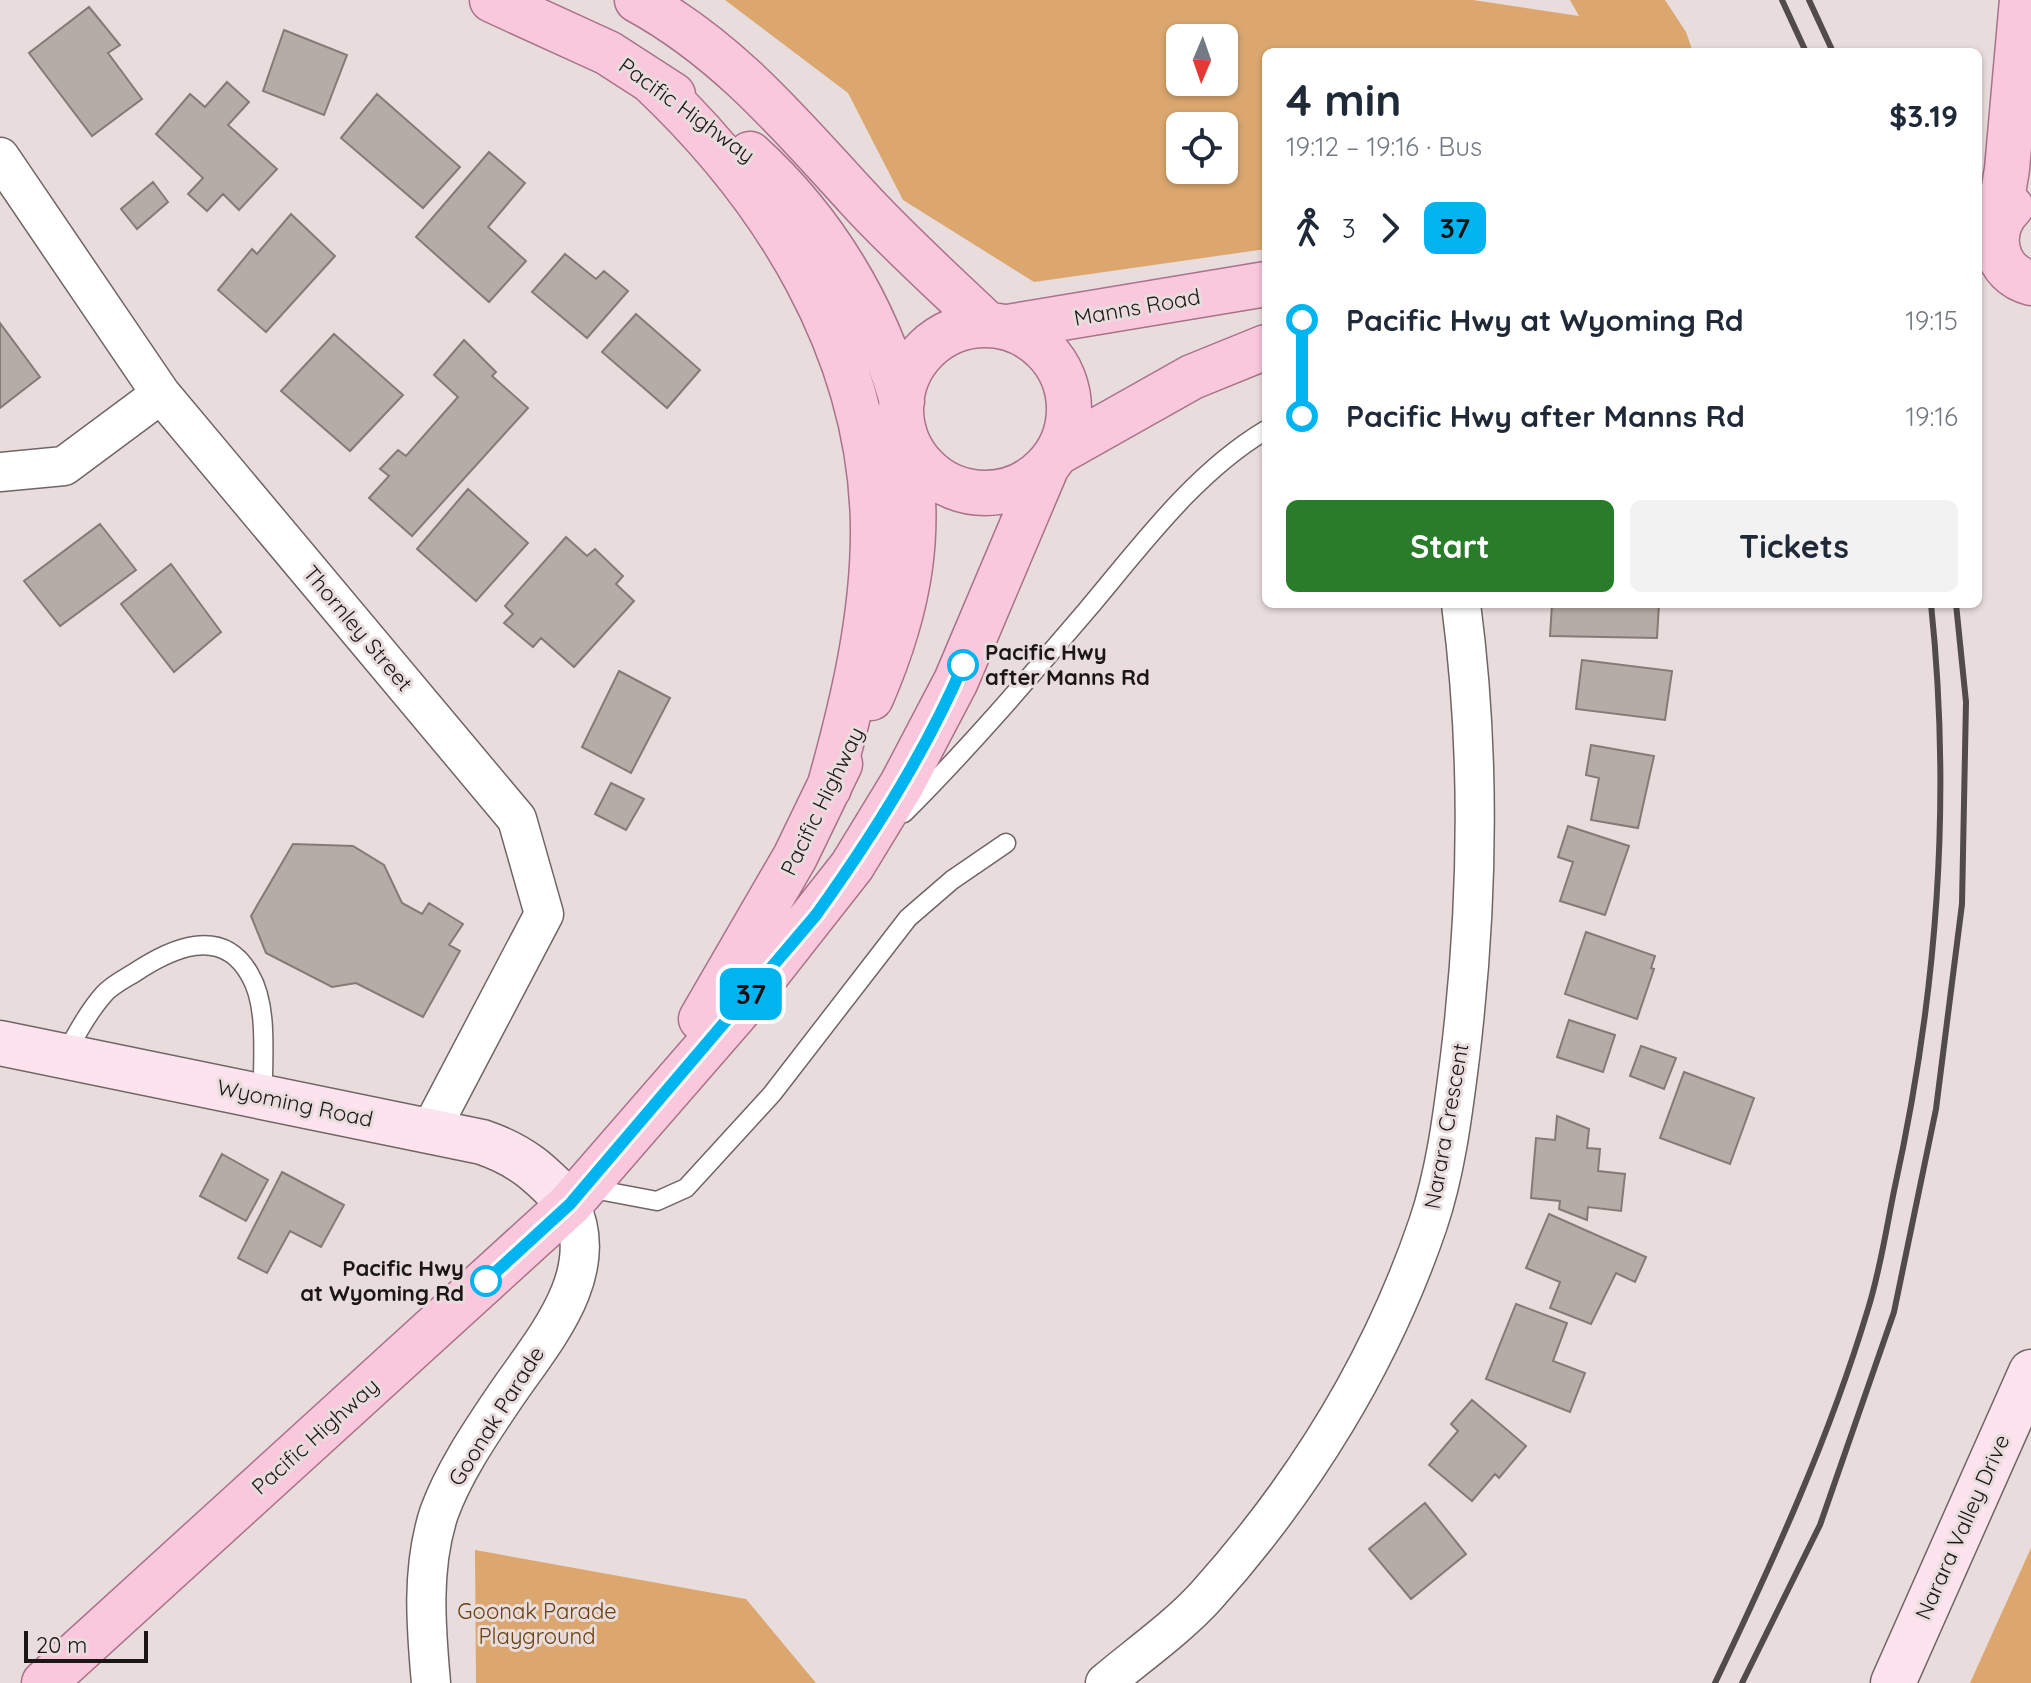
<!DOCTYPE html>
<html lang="en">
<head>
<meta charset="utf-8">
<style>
	:root { --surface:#fff; --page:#f2f2f3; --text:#1f2937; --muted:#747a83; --accent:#297d2a }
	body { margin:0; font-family:Quicksand,sans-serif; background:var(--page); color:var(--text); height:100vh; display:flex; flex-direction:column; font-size:30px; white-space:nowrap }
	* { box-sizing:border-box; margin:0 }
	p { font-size:26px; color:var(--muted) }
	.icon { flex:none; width:44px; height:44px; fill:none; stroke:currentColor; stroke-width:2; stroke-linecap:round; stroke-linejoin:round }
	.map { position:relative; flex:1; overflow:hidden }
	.details { position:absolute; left:1262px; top:48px; width:720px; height:560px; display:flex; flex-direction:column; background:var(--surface); border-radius:12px; box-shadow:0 2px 6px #0004 }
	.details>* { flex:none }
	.badge { padding:0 16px; border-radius:12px; font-size:28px; line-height:52px }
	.needle { width:52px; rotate:182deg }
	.tools { position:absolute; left:1166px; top:24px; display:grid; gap:16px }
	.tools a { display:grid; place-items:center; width:72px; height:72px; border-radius:12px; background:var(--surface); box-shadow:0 2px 6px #0004; font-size:40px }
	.scale { position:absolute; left:24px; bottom:20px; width:124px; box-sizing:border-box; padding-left:8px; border:4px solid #1b1717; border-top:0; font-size:22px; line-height:28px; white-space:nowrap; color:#1b1717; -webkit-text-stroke:6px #e9dcdc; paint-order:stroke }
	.map>.badge { position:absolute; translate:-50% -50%; box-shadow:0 0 0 4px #fff }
	.legs { display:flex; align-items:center; gap:12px; height:88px; padding:0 24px; font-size:26px }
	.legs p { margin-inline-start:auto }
	.summary { display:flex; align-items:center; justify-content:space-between; height:136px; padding:0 24px }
	h1 { font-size:44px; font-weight:800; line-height:60px }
	.primary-button { display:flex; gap:16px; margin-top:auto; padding:16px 24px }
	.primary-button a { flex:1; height:92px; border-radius:12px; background:var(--accent); color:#fff; font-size:32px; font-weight:800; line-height:92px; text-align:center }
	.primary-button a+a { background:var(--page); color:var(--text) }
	ul { padding:0 24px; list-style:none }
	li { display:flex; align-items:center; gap:28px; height:96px; font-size:30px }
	li i { display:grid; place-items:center; width:12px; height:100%; margin:0 10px; background:currentColor }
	li i::after { content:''; width:20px; height:20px; margin:-10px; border:6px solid; border-radius:50%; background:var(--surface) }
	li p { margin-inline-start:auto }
	li:first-child i { background:linear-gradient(#0000 50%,currentColor 0) }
	li:last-child i { background:linear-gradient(currentColor 50%,#0000 0) }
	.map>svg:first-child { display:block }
	.green { fill:#dba76f; fill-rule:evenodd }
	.building { fill:#b6aca7; stroke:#847a76; stroke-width:2 }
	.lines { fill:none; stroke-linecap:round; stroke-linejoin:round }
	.lane-casing { stroke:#706565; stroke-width:21 }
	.street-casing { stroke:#706565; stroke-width:41 }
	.secondary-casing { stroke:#706565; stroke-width:47 }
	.primary-casing { stroke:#a97289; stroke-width:47 }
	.lane { stroke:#fff; stroke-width:18 }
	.street { stroke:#fff; stroke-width:38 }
	.secondary { stroke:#fce3ee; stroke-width:44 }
	.primary { stroke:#fac8dd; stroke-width:44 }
	.rail { stroke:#524b4b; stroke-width:6 }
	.line-1-casing { stroke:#fff; stroke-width:18 }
	.line-1 { stroke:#00b5ef; stroke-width:12 }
	.stop-1-dot { fill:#fff; stroke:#00b5ef; stroke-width:4 }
	.labels { text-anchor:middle; stroke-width:6; stroke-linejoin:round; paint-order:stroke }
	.street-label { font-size:22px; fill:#1b1717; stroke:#e9dcdc }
	.stop-label { font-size:22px; font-weight:bold; fill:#1b1717; stroke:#e9dcdc; text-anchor:start }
	.park-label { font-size:22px; fill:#68410e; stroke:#e9dcdc }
</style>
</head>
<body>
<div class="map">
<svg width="2031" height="1683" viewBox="0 0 2031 1683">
	<rect width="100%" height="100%" fill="#e9dcdc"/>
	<path class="green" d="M725,0H1473L1579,16L1570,0H1665L1686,32L1693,52H1266V249L1034,282L903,200L848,93ZM1224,38V82H1180V38ZM1224,126V170H1180V126Z
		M2031,1548V1683H1970Z
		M475,1550L746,1599L816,1683H476Z"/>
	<path class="building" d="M89,7L120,45L108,53L142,99L92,136L29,53Z
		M284,30L347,55L324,115L263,91Z
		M227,82L249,102L228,125L277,169L239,210L223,194L207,211L188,194L203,178L156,134L190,94L205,107Z
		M377,94L460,167L423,208L341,138Z
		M489,152L525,183L488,227L526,261L489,302L416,237Z
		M153,182L168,202L137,229L121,209Z
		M291,214L335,256L266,332L218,290L252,249L257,254Z
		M565,254L596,279L604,271L628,291L587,338L532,292Z
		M636,314L700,370L667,408L602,352Z
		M0,323L40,377L0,408Z
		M334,334L403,395L350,451L281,391Z
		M464,340L496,372L492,376L528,408L412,536L369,498L389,476L380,469L398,450L406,456L458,397L434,375Z
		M468,489L528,543L476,601L417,549Z
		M100,524L136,570L60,626L24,581Z
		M566,537L587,556L595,549L623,576L616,584L634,601L574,667L541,638L533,647L504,623L513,614L505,606Z
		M171,564L221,632L174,672L121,604Z
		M1552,604H1659L1657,638L1550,636Z
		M1582,660L1672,671L1665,720L1576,709Z
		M619,671L670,698L631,773L582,747Z
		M1591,745L1654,756L1638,828L1591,820L1599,778L1586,775Z
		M611,783L644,799L626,830L595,814Z
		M1568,826L1629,846L1605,915L1560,901L1573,862L1558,857Z
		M293,844L353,846L384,865L402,903L422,914L429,903L463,924L449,945L460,951L423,1017L356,983L332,987L266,953L251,916Z
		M1586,932L1655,956L1651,968L1654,969L1637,1019L1565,994Z
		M1569,1020L1615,1035L1603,1072L1557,1057Z
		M1641,1046L1676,1058L1664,1089L1630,1076Z
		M1684,1072L1754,1098L1730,1164L1660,1138Z
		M1557,1116L1589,1129L1587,1148L1600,1149L1598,1171L1625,1174L1621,1211L1588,1207L1587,1220L1559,1209L1560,1201L1531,1198L1536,1138L1555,1140Z
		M222,1154L268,1180L246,1221L200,1196Z
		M282,1172L344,1205L321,1247L290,1231L267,1273L238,1258Z
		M1549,1214L1646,1257L1635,1282L1616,1273L1591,1324L1550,1308L1560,1282L1526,1268Z
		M1516,1304L1567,1323L1553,1361L1585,1373L1570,1412L1486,1379Z
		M1472,1400L1526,1446L1499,1478L1495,1474L1472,1501L1429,1465L1458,1431L1451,1424Z
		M1425,1503L1466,1554L1411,1599L1369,1549Z"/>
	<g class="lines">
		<g class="lane-casing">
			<path id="lane" d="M904,813C969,748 1028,679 1087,610C1141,546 1194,473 1266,430
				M65,1056C76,1034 88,1012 104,994C112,985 124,979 134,973C170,949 222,924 250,975C269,1007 262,1060 263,1096
				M588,1188L657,1201L686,1188L772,1094L908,918L952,880L1006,843"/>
		</g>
		<g class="street-casing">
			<path id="street" d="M0,157L161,394L517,819L544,914L430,1131
				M0,472L64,466L161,394
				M431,1683C426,1627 421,1568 439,1513C453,1474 479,1435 502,1401C539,1345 605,1276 570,1204
				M1105,1683C1138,1655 1177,1628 1206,1596C1303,1488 1381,1362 1428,1224C1446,1171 1453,1112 1460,1057C1478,907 1481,755 1461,604"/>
		</g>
		<g class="secondary-casing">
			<path id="secondary" d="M0,1043L482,1142C523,1156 540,1173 570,1204
				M1893,1683L2031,1372"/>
		</g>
		<g class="primary-casing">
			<path id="primary" d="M492,0L608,53L673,95
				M637,0C727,49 789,123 857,197C898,242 944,283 988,325
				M650,80C774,197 870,349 873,525C874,614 853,703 829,788
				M750,154C823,220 875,306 902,401
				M2011,207C1986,232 1995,274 2031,283
				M1997,230L2007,169L2022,0
				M901 409a84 84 0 1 1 168 0a84 84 0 1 1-168 0Z
				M1008,327L1266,284
				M1057,453L1192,377L1266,347
				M871,698C910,608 925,528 904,431
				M701,1019L795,857L840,764
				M44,1683L570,1204L742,1006L852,866L902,784L956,681L1047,466"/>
		</g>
		<use href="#lane" class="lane"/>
		<use href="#street" class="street"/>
		<use href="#secondary" class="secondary"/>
		<use href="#primary" class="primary"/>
		<path class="rail" d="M1782,0L1806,52
			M1809,0L1833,52
			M1715,1683C1773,1561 1829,1439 1868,1309C1880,1271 1886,1230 1894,1191C1937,995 1952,804 1931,604
			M1742,1683L1820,1525L1894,1312L1936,1109L1962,904L1966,702L1956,604"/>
	</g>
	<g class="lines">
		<g class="line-1-casing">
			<path id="line-1" d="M486,1281L570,1204L816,915C872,837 925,754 963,665"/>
		</g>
		<use href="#line-1" class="line-1"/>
	</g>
	<g class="stop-1-dot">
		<circle cx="963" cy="665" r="14"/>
		<circle cx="486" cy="1281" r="14"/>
	</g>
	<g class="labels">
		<g class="street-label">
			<text transform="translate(687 110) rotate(36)" y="8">Pacific Highway</text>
			<text transform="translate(1137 307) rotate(-10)" y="8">Manns Road</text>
			<text transform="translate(358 628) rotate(50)" y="8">Thornley Street</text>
			<text transform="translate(822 801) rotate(-64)" y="8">Pacific Highway</text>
			<text transform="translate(295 1103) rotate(12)" y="8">Wyoming Road</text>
			<text transform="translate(1446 1126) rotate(-80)" y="8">Narara Crescent</text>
			<text transform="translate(496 1416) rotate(-58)" y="8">Goonak Parade</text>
			<text transform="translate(315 1436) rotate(-42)" y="8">Pacific Highway</text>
			<text transform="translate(1962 1527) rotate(-66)" y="8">Narara Valley Drive</text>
		</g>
		<g class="stop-label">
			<text x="985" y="660">Pacific Hwy<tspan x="985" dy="25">after Manns Rd</tspan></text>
			<text x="464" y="1276" text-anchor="end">Pacific Hwy<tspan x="464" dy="25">at Wyoming Rd</tspan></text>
		</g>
		<g class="park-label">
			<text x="537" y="1619">Goonak Parade<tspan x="537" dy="25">Playground</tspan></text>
		</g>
	</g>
</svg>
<div class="tools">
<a><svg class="needle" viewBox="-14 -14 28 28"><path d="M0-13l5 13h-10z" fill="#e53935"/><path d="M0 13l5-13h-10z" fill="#747a83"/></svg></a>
<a><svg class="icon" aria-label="locate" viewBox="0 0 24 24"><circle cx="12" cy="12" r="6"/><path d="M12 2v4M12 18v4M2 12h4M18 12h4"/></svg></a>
</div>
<div class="scale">20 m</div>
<b class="badge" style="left:751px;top:994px;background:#00b5ef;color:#111">37</b>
<section class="details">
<div class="summary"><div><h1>4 min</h1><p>19:12 – 19:16 · Bus</p></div><b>$3.19</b></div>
<div class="legs"><svg class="icon" aria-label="walk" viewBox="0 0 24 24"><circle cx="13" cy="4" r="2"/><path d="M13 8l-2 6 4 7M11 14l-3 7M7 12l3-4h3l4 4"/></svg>3<svg class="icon" aria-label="forward" viewBox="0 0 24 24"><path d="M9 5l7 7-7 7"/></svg><b class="badge" style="background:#00b5ef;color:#111">37</b></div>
<ul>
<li><i style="color:#00b5ef"></i><b>Pacific Hwy at Wyoming Rd</b><p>19:15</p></li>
<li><i style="color:#00b5ef"></i><b>Pacific Hwy after Manns Rd</b><p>19:16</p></li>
</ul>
<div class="primary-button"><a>Start</a><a>Tickets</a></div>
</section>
</div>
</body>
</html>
